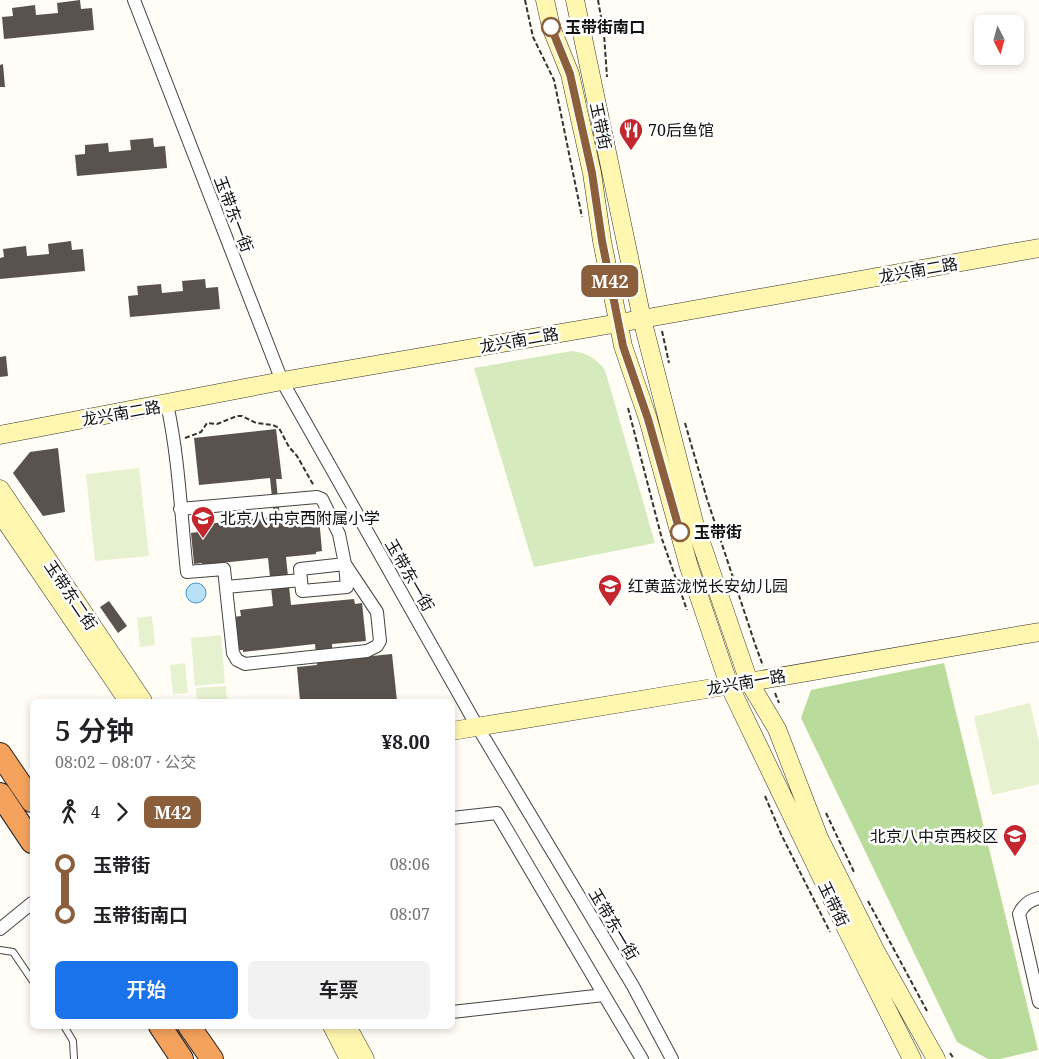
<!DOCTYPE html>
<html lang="zh">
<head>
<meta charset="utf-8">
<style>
	:root { --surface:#fff; --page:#f2f2f2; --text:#202124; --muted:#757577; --accent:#1a73e8 }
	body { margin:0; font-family:"Noto Serif","Noto Sans SC",serif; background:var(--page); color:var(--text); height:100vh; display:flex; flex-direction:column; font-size:19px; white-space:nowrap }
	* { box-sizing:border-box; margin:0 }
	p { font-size:16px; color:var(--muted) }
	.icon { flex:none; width:28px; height:28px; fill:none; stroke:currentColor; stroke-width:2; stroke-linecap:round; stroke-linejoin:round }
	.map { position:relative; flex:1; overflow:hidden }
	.panel { position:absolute; left:30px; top:699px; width:425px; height:330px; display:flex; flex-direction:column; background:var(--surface); border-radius:8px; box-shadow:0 2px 8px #0003 }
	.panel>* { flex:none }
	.badge { padding:0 10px; border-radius:8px; font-size:18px; line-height:32px }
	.needle { width:32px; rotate:174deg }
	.fabs { position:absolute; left:974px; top:15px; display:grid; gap:10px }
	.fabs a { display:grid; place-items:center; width:50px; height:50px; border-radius:8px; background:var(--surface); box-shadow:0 2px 8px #0003; font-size:25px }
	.map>.badge { position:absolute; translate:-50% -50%; box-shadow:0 0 0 2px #fff }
	.legs { display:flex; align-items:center; gap:8px; height:55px; padding:0 25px; font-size:16px }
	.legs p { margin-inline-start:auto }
	.overview { display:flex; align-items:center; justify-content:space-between; height:85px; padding:0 25px }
	h1 { font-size:28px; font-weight:600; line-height:38px }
	.action { display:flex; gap:10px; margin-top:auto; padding:10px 25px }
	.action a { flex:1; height:58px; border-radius:8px; background:var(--accent); color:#fff; font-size:20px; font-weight:600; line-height:58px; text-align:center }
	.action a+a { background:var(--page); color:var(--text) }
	ul { padding:0 25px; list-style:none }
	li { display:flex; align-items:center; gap:18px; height:50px; font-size:19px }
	li i { display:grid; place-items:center; width:8px; height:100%; margin:0 6px; background:currentColor }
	li i::after { content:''; width:12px; height:12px; margin:-6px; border:4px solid; border-radius:50%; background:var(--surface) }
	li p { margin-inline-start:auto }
	li:first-child i { background:linear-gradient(#0000 50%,currentColor 0) }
	li:last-child i { background:linear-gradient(currentColor 50%,#0000 0) }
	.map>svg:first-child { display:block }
	.green { fill:#d5ebbd }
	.forest { fill:#b9dc9c }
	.pitch { fill:#e6f2cf }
	.water { fill:#b9e0f7; stroke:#3f96cf }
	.building { fill:#5a524d }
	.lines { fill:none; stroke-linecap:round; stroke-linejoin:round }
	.lane-casing { stroke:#444; stroke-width:8 }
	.street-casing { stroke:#444; stroke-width:14 }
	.secondary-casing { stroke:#333; stroke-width:19 }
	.highway-casing { stroke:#222; stroke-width:24 }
	.path { stroke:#333; stroke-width:2; stroke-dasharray:5 2.5; stroke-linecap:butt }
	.lane { stroke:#fff; stroke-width:6 }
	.street { stroke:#fff; stroke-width:12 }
	.secondary { stroke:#fff6b0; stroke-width:18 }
	.highway { stroke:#f5a25d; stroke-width:22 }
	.line-1-casing { stroke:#fff; stroke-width:11 }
	.line-1 { stroke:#8b5e3c; stroke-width:8 }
	.stop-1-dot { fill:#fff; stroke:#8b5e3c; stroke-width:2.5 }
	.labels { text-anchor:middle; stroke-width:5; stroke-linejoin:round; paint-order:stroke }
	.stop-label { font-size:16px; font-weight:bold; fill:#111; stroke:#fff; text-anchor:start }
	.street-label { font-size:16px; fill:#111; stroke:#fff }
	.poi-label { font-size:16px; fill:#111; stroke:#fff; text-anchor:start }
</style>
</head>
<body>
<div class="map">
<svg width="1039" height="1059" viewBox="0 0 1039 1059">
	<rect width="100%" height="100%" fill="#fffdf5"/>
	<path class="green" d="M572,351C588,353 595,358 605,370L655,543L534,567L474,368Z"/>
	<path class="forest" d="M944,663L1038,1050L1000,1059H988L957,1042L801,718L811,690Z"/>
	<path class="pitch" d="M139,468L149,556L95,561L86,474Z
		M152,616L155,645L140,647L137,618Z
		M221,635L225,683L195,686L191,638Z
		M185,663L188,693L173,694L170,665Z
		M226,686L227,701H197L196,688Z
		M1030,703L1039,742V784L992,795L974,717Z"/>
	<path class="water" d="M186 593a10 10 0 1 1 20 0a10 10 0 1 1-20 0Z"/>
	<path class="building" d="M80,0L81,9L92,8L94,30L4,39L2,17L13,16L12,8L35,5L36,15L58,13L57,3Z
		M3,64L5,87H0V65Z
		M153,138L154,147L165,146L167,168L77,176L75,155L85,154V145L108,143L109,152L131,150L130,140Z
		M71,241L72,250L83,249L85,271L0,279V258L4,257L3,249L26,246L27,256L49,254L48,244Z
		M205,279L206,288L218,287L220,309L130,317L128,296L138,295L137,286L161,284L162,293L183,291L182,281Z
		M6,356L8,376L0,377V357Z
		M276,429L282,479H276L280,517L311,514L312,518L319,517L322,551L316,552V554L286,557L291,605L354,599L355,604L362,603L366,641L332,644L333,660L392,654L397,701H300L297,667L317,665L315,644L243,652V650H237L233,617L241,616L240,610L273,606L268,558L202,565V563L194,564L191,533L198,532L197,525L274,517L270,478L199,485L194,438Z
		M58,448L65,512L43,516L13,473L30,452Z
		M109,601L127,626L118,633L100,607Z"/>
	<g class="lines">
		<g class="lane-casing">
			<path id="lane" d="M0,950L13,952L32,980
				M64,1026L73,1041L74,1059"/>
		</g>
		<g class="street-casing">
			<path id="street" d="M134,0L282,381L477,726L633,986L672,1059
				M167,404C179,458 181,517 187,572L224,569L233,653L237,660L245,664L367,651L377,646L380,641L377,612L345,564L300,569L302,591L347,587L345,564L339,534L322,499L317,497L180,509
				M226,587L301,580
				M452,818L497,813L604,995L452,1012
				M1039,898C1029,900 1023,905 1019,914L1039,1002
				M0,929L32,903
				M604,995L642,1059"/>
		</g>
		<g class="secondary-casing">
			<path id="secondary" d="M545,0L551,27L570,74L592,173L602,241L623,346L648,419L689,567L729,685L847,930L912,1059
				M575,0L642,319L694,522L749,682L777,729L819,838L876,952L936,1059
				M0,435L282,381L642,319L1039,248
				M0,489L143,701
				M0,513L128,701
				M452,731L749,682L1039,632
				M332,1026L349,1059
				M347,1026L365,1059"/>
		</g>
		<g class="highway-casing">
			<path id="highway" d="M0,754L32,801
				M0,794L32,842
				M160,1026L182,1059
				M189,1026L212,1059"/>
		</g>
		<path class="path" d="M525,0L533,37L554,80L582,217
			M598,0L604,34L607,77
			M662,331L669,363
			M628,408L662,539L687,610
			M685,423L707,499L755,644L763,666
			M185,438L201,432L207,423L217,424L237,416H242L256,423L273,425L279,428L289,447L297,456L314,486
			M775,693L779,703
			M765,796L782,836L830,932
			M826,813L854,872
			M868,901L927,1011
			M950,1053L954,1059"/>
		<use href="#lane" class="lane"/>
		<use href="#street" class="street"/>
		<use href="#secondary" class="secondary"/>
		<use href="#highway" class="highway"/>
	</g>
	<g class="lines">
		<g class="line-1-casing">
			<path id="line-1" d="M551,27L570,74L592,173L602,241L623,346L648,419L680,532"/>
		</g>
		<use href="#line-1" class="line-1"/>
	</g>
	<defs>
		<g id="restaurant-pin" transform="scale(1.25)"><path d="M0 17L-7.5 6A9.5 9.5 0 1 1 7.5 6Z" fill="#c4262e" stroke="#fff"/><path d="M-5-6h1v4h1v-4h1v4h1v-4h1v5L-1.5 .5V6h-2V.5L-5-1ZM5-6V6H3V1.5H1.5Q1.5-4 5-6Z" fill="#fff"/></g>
		<g id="school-pin" transform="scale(1.25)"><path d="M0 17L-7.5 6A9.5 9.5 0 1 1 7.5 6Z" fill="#c4262e" stroke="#fff"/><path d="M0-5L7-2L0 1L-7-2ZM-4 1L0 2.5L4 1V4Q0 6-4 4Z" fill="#fff"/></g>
	</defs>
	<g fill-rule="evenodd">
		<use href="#restaurant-pin" x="631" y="130"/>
		<use href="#school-pin" x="203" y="518"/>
		<use href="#school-pin" x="610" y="586"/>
		<use href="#school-pin" x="1015" y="836"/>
	</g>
	<g class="stop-1-dot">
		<circle cx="551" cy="27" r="9"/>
		<circle cx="680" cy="532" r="9"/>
	</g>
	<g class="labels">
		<g class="stop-label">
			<text x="565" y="33">玉带街南口</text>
			<text x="694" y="538">玉带街</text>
		</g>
		<g class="street-label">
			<text transform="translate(601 126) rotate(78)" y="6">玉带街</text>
			<text transform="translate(234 214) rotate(69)" y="6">玉带东一街</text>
			<text transform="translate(918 270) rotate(-10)" y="6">龙兴南二路</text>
			<text transform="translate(519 340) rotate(-10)" y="6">龙兴南二路</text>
			<text transform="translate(121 413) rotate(-10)" y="6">龙兴南二路</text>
			<text transform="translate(410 575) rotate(60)" y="6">玉带东一街</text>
			<text transform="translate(71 595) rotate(56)" y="6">玉带东二街</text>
			<text transform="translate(746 682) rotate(-10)" y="6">龙兴南一路</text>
			<text transform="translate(834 904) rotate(64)" y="6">玉带街</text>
			<text transform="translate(614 924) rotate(59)" y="6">玉带东一街</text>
		</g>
		<g class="poi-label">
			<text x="648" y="136">70后鱼馆</text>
			<text x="220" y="524">北京八中京西附属小学</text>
			<text x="628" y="592">红黄蓝泷悦长安幼儿园</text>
			<text x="998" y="842" text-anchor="end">北京八中京西校区</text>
		</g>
	</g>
</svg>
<div class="fabs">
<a><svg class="needle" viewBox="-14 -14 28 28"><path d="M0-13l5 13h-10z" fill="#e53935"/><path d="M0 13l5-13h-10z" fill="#757577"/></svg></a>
</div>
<b class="badge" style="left:610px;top:281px;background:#8b5e3c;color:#fff">M42</b>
<section class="panel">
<div class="overview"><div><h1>5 分钟</h1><p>08:02 – 08:07 · 公交</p></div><b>¥8.00</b></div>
<div class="legs"><svg class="icon" aria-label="walk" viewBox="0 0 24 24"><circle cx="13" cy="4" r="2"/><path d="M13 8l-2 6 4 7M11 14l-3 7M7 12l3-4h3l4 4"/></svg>4<svg class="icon" aria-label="forward" viewBox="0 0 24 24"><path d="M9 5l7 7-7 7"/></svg><b class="badge" style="background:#8b5e3c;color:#fff">M42</b></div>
<ul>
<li><i style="color:#8b5e3c"></i><b>玉带街</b><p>08:06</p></li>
<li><i style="color:#8b5e3c"></i><b>玉带街南口</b><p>08:07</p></li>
</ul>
<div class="action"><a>开始</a><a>车票</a></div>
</section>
</div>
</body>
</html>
